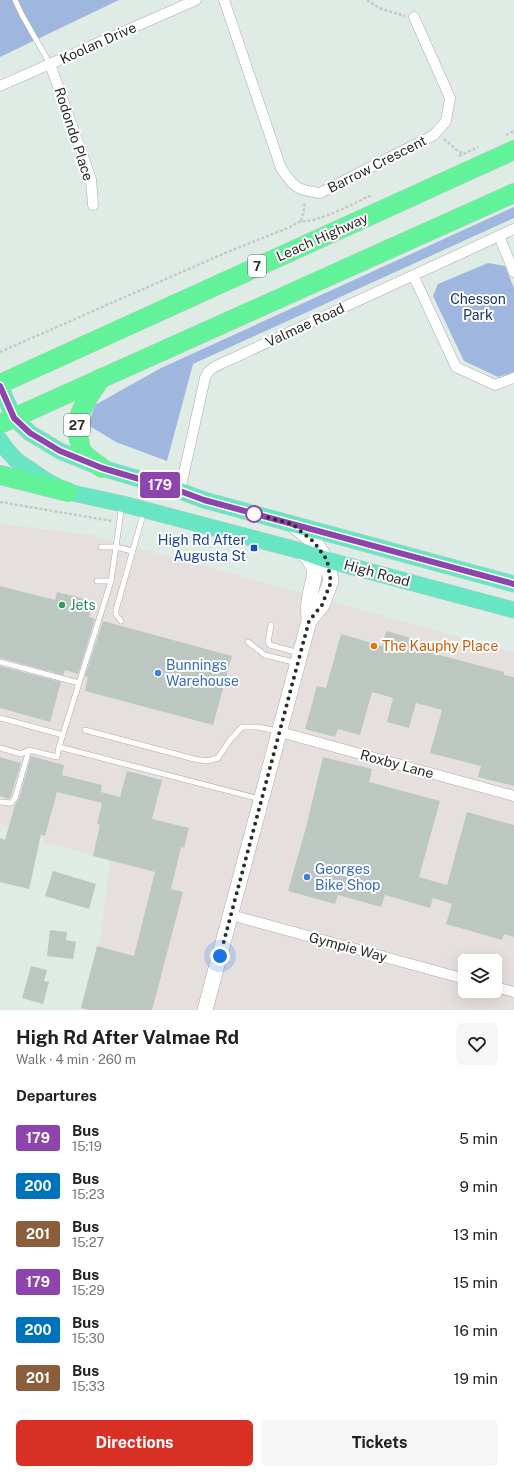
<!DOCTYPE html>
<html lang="en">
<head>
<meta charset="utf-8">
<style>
	:root { --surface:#fff; --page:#f6f6f6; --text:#202124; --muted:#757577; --accent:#d93025 }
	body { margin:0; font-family:"Public Sans",sans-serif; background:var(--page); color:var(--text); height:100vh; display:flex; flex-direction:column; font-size:15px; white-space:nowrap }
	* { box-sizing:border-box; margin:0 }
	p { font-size:13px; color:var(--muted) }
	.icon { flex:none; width:22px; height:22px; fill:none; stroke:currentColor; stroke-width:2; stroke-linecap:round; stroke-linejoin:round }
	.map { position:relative; height:1010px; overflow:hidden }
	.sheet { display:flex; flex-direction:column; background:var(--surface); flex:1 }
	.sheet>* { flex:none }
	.badge { padding:0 8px; border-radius:3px; font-size:14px; line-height:26px }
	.tools { position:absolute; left:458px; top:954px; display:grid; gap:8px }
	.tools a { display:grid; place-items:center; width:44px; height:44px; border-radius:6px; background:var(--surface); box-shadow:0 4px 16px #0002; font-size:20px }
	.you { position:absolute; width:20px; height:20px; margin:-10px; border:3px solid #fff; border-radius:50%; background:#1a73e8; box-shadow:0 0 0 6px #1a73e833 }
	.map>.badge { position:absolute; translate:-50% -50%; box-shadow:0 0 0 2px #fff }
	h2 { padding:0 16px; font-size:15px; line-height:36px }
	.round { display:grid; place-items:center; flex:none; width:42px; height:42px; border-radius:6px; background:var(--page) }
	.summary { display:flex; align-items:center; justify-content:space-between; height:68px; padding:0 16px }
	h1 { font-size:19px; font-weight:700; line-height:30px }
	.action { display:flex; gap:8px; margin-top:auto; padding:8px 16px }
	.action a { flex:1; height:46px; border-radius:6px; background:var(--accent); color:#fff; font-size:16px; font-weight:700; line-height:46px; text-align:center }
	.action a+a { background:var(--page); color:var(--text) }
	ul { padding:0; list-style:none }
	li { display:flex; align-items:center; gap:12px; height:48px; padding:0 16px }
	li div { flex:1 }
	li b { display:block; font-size:15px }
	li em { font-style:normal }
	li .badge { min-width:44px; font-weight:700; text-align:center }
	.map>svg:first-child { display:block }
	.industrial { fill:#e5e0de; fill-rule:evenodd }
	.green { fill:#9fb7de }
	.building { fill:#bdc7c2 }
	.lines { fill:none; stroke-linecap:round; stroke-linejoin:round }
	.lane-casing { stroke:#b2a7aa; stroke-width:6 }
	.street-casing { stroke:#b2a7aa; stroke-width:11 }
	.secondary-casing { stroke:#b2a7aa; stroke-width:16 }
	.primary-casing { stroke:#c8c8c8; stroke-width:17 }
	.highway-casing { stroke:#c8c8c8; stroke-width:20 }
	.path { stroke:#c8c8c8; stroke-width:2.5; stroke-dasharray:3 2; stroke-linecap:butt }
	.lane { stroke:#fff; stroke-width:5 }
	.street { stroke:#fff; stroke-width:10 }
	.secondary { stroke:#fff; stroke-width:15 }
	.primary { stroke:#68e6c3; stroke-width:16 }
	.highway { stroke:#62f29a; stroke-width:19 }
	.line-casing { stroke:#fff; stroke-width:9 }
	.line { stroke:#8e44ad; stroke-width:6 }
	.walk { stroke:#2b2b2b; stroke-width:4; stroke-dasharray:0 7.2 }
	.stop-dot { fill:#fff; stroke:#8e44ad; stroke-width:2 }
	.transit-dot { fill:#1a4fb4; stroke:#fff; stroke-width:1.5 }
	.leisure-dot { fill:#2e9e5b; stroke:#fff; stroke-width:1.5 }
	.food-dot { fill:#e8710a; stroke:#fff; stroke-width:1.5 }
	.shop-dot { fill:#3f7fe0; stroke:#fff; stroke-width:1.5 }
	.labels { text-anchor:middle; stroke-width:4; stroke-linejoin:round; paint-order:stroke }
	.shield { fill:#fff; stroke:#6b6b6b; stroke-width:1 }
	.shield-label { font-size:13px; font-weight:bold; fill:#2b2b2b }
	.street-label { font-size:14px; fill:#2b2b2b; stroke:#fff }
	.park-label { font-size:14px; fill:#203163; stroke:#fff }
	.transit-label { font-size:14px; fill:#164399; stroke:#fff; text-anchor:end }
	.leisure-label { font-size:14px; fill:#27864d; stroke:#fff; text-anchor:start }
	.food-label { font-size:14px; fill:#c56008; stroke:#fff; text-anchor:start }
	.shop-label { font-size:14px; fill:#366cbe; stroke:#fff; text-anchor:start }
</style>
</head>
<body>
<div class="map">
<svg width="514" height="1010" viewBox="0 0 514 1010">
	<rect width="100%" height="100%" fill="#deece5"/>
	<path class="industrial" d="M0,524L92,535L514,652V1010H80L101,936L110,860L44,842V836L0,824ZM465,961H495V991H465Z"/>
	<path class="green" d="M0,0H119L0,57Z
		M514,207V218L193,364L167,461L116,442L88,425L95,405L161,368Z
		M488,263L505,266L514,288V372L498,377L464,361L433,296L438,284Z"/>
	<path class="building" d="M0,586L55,600L57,592L93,601L89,617L95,619L78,674L65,670L63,675L0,658Z
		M103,621L232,656L213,725L85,691L88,677L85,676Z
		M386,631L430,643L428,652L504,672V675L514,677V786L478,777L481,766L430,753L442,710L416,703L409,728L387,722L393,698L372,692L360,735L338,729L335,737L305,729L317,686L326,688L341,634L382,646Z
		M0,666L61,682L50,722L0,708Z
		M31,756L64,765L62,775L102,785L101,792L120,797L127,771L162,780L152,819L189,828L184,848L181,847L171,889L183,892L152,1010H90L81,1008L97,946L134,956L155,872L93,856L100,825L97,824L102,803L57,792L45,836L41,835L29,889L0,882V838L5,840L15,805L19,799Z
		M0,757L21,763L11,796L9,799L0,796Z
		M323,757L372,769L369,782L440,801L419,877L447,885L467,812L514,825V937L504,934L502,940L446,924L452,904L433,898L430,908L385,895L381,907L338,895L335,904L288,891L305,831Z
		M53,871L96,884L89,909L45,896Z
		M50,930L67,932L66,940L76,942L73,959L47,956Z
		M31,966L47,970L44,981L49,982L43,1004L22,998Z"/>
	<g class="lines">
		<g class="lane-casing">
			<path id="lane" d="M15,0L22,15L50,64
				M122,505L111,581L59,747L260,799
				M101,547H116L132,551
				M97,581H111
				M121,621L116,615V610L144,511
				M271,625L268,642L270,645L299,653
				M248,642L265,655L297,663
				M0,662L79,683
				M0,718L63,735
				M85,730L194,759L207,761L218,758L230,740L242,727H257L277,731
				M0,748L21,754L29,750L57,757L59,747
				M0,802L11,803L15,798L29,750"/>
		</g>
		<g class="street-casing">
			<path id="street" d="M224,0L281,168C294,188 297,190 320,193L434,135L446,121L450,98L414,17
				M50,64L91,179L93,205
				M0,86L196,0
				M499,236L514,272
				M413,275L456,367L495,385L514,378
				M180,491L205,378L208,372L214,367L514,229
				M280,732L514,796
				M231,915L465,979
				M495,987L514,992"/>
		</g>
		<g class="secondary-casing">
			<path id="secondary" d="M292,524L314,542L327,560L331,581L322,605L309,621
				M205,1010L309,621C309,615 308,608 309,602C311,578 324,571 301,551"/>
		</g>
		<g class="primary-casing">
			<path id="primary" d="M0,386L14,418L30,433L60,451L102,468L180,491L204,500L514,584
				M0,440L6,449L16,460L47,481L68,492L123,504L301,551L327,560L514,610"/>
		</g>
		<g class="highway-casing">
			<path id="highway" d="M101,378C88,398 71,418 80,443C80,446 81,450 83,452C87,458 96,463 102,468
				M0,384L514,150
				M0,424L514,193
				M0,475L68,492"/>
		</g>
		<path class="path" d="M367,0L379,8L405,16
			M506,135L514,131
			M444,139L459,152L464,153
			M459,156L478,147
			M301,221L303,214L305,202
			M0,352L225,253L290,227L301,221C318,223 356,202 372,195
			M0,502L112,521"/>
		<use href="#lane" class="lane"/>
		<use href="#street" class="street"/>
		<use href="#secondary" class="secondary"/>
		<use href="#primary" class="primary"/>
		<use href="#highway" class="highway"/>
	</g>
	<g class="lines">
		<g class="line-casing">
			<path id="line" d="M0,386L14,418L30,433L60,451L102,468L180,491L204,500L514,584"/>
		</g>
		<use href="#line" class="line"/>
		<path class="walk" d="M220,956L309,621L322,605L331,582L327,560L314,542L292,524L248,512L254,514"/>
	</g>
	<circle class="stop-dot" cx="254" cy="514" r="8"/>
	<rect class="transit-dot" x="250" y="544" width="8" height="8" rx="2"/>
	<circle class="leisure-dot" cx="62" cy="605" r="4"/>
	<circle class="food-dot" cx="374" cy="646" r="4"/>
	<g class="shop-dot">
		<circle cx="158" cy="673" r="4"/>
		<circle cx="307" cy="877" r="4"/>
	</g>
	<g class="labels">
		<g class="shield">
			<rect x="248" y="255" width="18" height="22" rx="3"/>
			<rect x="64" y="414" width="26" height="22" rx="3"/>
		</g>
		<g class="shield-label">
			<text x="257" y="271">7</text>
			<text x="77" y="430">27</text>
		</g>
		<g class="street-label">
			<text transform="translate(98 43) rotate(-24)" y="5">Koolan Drive</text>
			<text transform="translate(74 134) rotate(72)" y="5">Rodondo Place</text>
			<text transform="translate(377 164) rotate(-27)" y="5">Barrow Crescent</text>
			<text transform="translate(322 237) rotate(-24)" y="5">Leach Highway</text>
			<text transform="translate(305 325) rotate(-25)" y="5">Valmae Road</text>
			<text transform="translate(377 573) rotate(15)" y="5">High Road</text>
			<text transform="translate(397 764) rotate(15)" y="5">Roxby Lane</text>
			<text transform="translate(348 947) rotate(15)" y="5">Gympie Way</text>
		</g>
		<g class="park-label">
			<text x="478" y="304">Chesson<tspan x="478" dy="16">Park</tspan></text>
		</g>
		<g class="transit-label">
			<text x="246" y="545">High Rd After<tspan x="246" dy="16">Augusta St</tspan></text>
		</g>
		<g class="leisure-label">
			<text x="70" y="610">Jets</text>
		</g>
		<g class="food-label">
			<text x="382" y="651">The Kauphy Place</text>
		</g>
		<g class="shop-label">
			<text x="166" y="670">Bunnings<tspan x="166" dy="16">Warehouse</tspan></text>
			<text x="315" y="874">Georges<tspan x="315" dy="16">Bike Shop</tspan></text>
		</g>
	</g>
</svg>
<div class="tools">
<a><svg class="icon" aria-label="layers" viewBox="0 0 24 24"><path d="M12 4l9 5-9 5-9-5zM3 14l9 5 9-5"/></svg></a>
</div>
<div class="you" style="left:220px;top:956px"></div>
<b class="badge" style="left:160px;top:485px;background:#8e44ad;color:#fff">179</b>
</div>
<section class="sheet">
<div class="summary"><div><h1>High Rd After Valmae Rd</h1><p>Walk · 4 min · 260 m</p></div><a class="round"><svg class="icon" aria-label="heart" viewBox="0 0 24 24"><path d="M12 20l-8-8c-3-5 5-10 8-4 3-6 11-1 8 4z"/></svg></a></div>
<h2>Departures</h2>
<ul>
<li><span class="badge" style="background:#8e44ad;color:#fff">179</span><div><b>Bus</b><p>15:19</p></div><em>5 min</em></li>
<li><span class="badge" style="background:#0072bc;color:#fff">200</span><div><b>Bus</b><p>15:23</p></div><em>9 min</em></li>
<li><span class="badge" style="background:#8b5e3c;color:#fff">201</span><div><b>Bus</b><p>15:27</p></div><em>13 min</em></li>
<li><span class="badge" style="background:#8e44ad;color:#fff">179</span><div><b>Bus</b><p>15:29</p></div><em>15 min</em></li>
<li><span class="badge" style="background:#0072bc;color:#fff">200</span><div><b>Bus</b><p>15:30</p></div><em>16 min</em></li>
<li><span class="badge" style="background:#8b5e3c;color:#fff">201</span><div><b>Bus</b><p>15:33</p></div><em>19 min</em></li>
</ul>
<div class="action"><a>Directions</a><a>Tickets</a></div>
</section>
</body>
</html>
